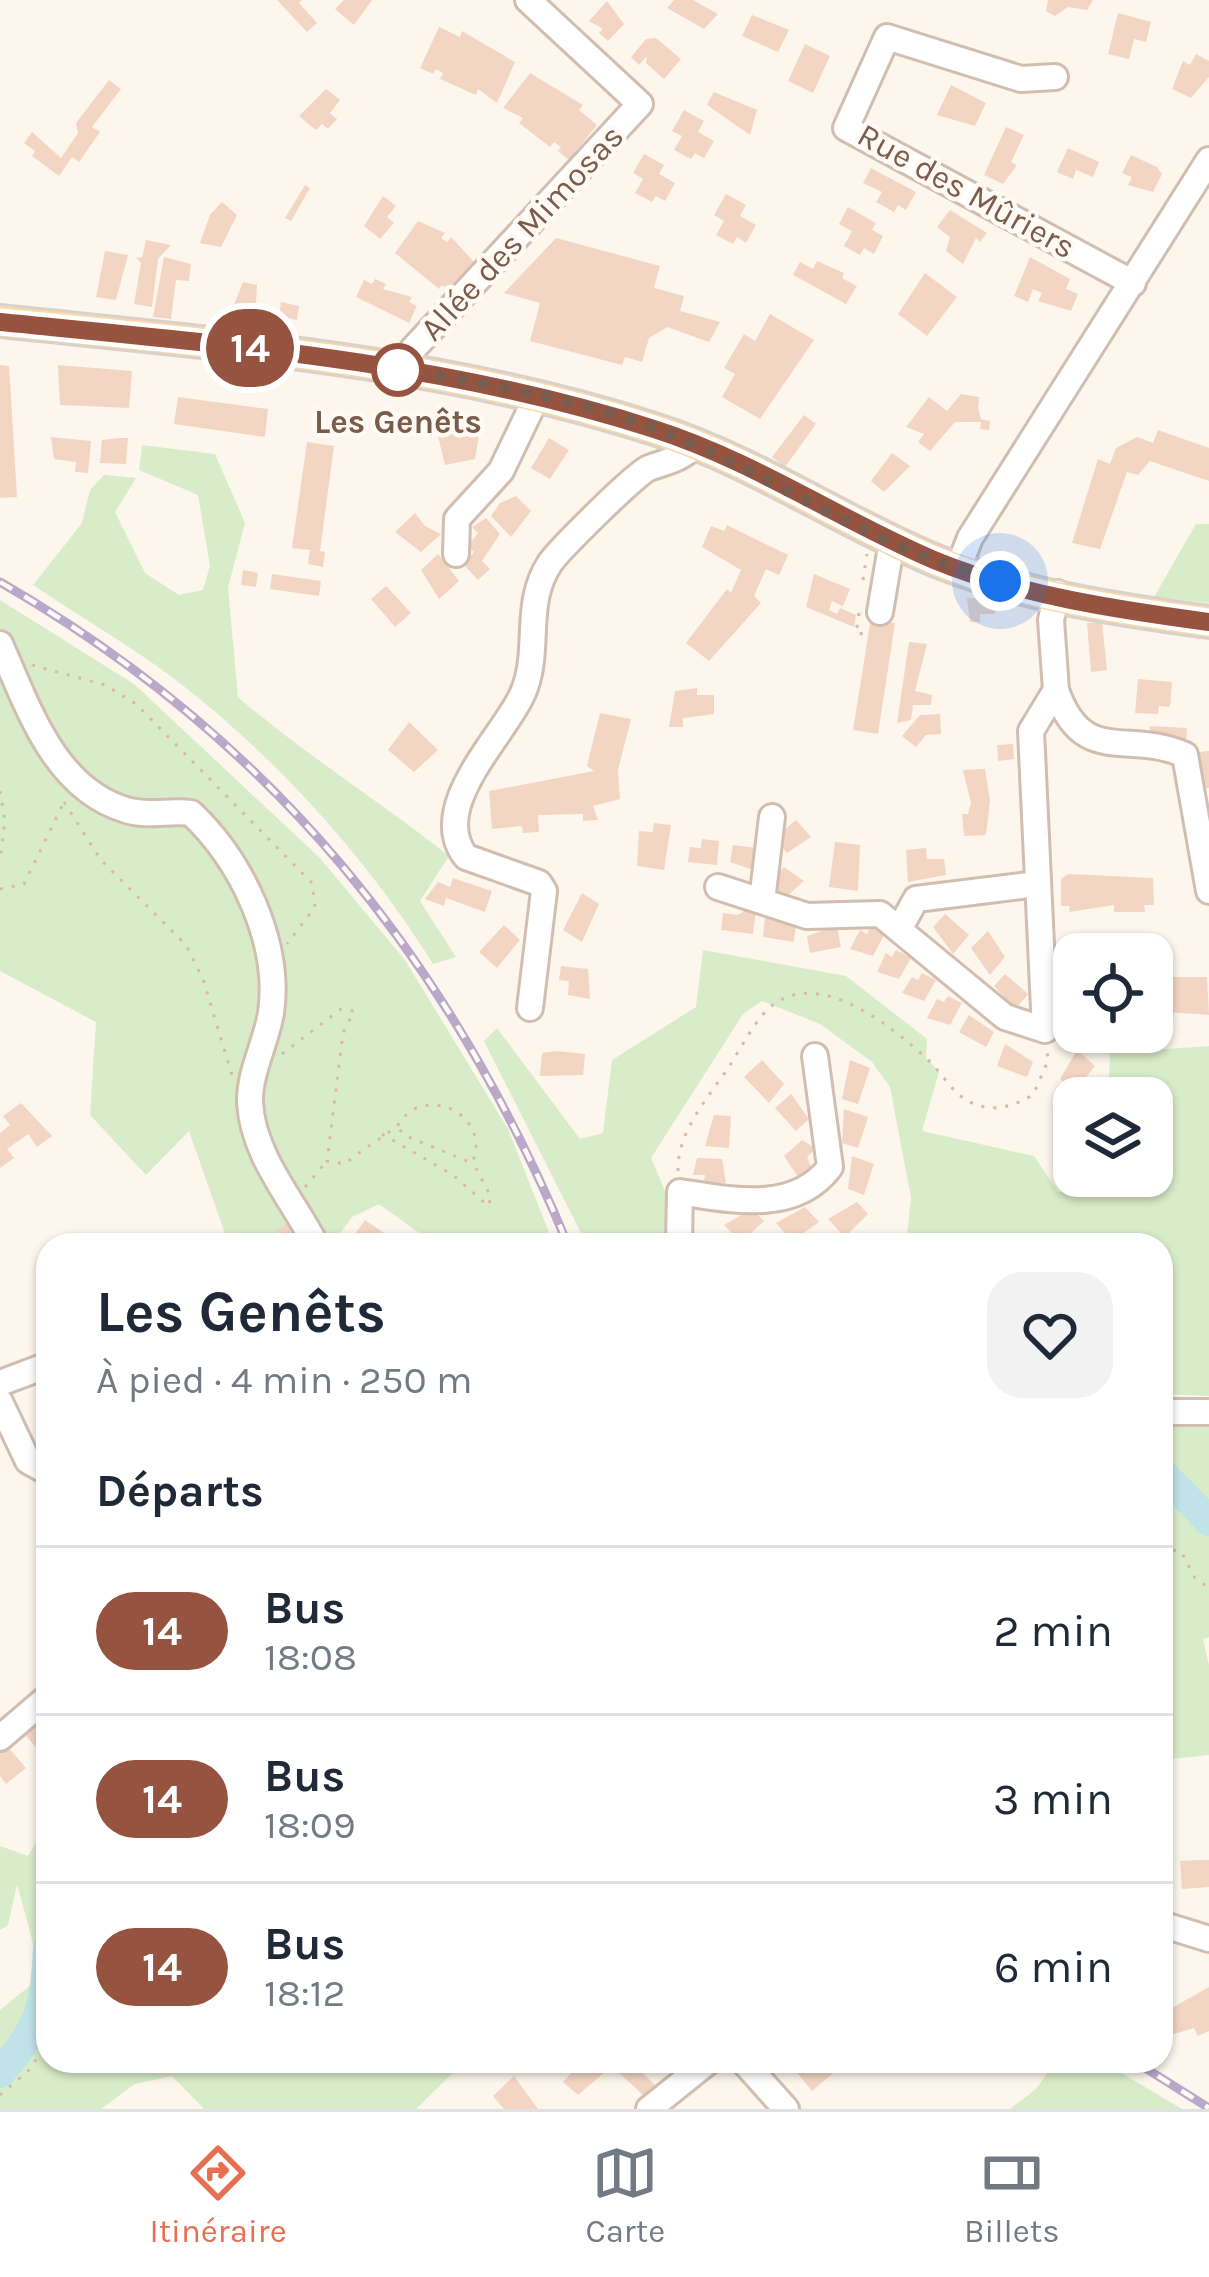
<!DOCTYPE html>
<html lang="fr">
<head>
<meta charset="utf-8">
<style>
	:root { --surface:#fff; --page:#f2f2f3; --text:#1f2937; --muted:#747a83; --line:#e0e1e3; --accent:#e76f51 }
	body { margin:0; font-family:Karla,sans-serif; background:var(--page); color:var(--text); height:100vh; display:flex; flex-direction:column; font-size:45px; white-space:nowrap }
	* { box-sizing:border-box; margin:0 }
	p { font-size:39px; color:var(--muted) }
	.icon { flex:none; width:66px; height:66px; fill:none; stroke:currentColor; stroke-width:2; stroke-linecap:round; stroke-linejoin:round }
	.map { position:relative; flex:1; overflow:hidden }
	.panel { position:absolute; left:36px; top:1233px; width:1137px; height:840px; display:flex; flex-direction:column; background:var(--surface); border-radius:36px; box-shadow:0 3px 9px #0004 }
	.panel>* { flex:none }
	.badge { padding:0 24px; border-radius:39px; font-size:42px; line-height:78px }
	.fabs { position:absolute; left:1053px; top:933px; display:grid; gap:24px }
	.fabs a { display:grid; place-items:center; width:120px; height:120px; border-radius:24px; background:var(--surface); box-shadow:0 3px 9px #0004; font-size:60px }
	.you { position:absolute; width:60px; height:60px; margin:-30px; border:9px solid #fff; border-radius:50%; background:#1a73e8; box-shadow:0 0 0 18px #1a73e833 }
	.map>.badge { position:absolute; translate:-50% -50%; box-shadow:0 0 0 6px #fff }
	h2 { padding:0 60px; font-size:45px; line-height:108px }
	.round { display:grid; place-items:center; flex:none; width:126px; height:126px; border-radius:36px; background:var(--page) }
	.summary { display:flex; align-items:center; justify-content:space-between; height:204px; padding:0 60px }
	h1 { font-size:57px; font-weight:700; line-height:90px }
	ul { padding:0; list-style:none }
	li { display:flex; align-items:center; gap:36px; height:168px; padding:0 60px; border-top:3px solid var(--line) }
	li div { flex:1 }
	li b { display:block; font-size:45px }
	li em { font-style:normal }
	li .badge { min-width:132px; font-weight:700; text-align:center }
	.menu { display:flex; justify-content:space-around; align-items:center; height:168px; border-top:3px solid var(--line); background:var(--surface); font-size:33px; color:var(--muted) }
	.menu a { display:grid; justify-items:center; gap:6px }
	.menu .current { color:var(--accent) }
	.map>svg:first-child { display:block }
	.green { fill:#d8ecc9 }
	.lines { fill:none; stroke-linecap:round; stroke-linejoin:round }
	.river { stroke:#bfe3e8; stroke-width:30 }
	.building { fill:#f3d5c3 }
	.minor-casing { stroke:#d1beb0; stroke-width:30 }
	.major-casing { stroke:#dad1cd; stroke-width:36 }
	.path { stroke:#d9b8a5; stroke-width:3; stroke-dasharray:3 9; stroke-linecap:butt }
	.minor { stroke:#fff; stroke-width:24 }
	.major { stroke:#fbd9a5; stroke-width:30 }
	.rail-casing { stroke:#b9a8c9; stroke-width:9 }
	.rail { stroke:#fffaf3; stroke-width:4.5; stroke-dasharray:14; stroke-linecap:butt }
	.line-casing { stroke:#fff; stroke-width:27 }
	.line { stroke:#965340; stroke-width:18 }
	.walk { stroke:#7a5c4d; stroke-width:12; stroke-dasharray:0 21.6 }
	.stop-dot { fill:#fff; stroke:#965340; stroke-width:6 }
	.labels { text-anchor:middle; stroke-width:9; stroke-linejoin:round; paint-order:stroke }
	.street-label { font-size:33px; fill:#7a5c4d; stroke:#fffaf3 }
	.stop-label { font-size:33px; font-weight:bold; fill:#7a5c4d; stroke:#fffaf3 }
</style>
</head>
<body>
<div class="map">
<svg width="1209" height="2109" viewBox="0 0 1209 2109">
	<rect width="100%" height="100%" fill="#fdf6ec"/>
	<path class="green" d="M142,445L215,454L245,523L228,588L238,697C305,755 380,801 449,856L420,901L456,957L433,964C366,856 274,755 172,677C127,644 79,616 33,585L82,523L90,490L104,475L136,478L115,512L145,573L179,595L203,590L210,566L198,495L139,470Z
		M1196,524H1209V603L1154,597Z
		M0,600L134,684L320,858L405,960L508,1129L554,1245H436L379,1204L352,1217L332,1245H229L189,1131L146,1175L90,1115L96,1022L0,971Z
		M703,950L846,976L927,1039L926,1058L939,1072L922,1131L1034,1156L1058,1192L1104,1189L1105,1176H1152V1098H1108L1110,1053L1209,1046V1396L1161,1394V1245H906L911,1198L890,1087L872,1062L820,1024L762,1001L743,1014L651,1158L671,1205L669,1245H587L484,1041L497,1028L580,1139L603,1133L612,1060L696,1007Z
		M1161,1420L1209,1421V1637L1203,1639L1209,1665V1755L1161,1760Z
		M48,1822V2061L463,2063L416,2109H204L172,2076L135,2084L101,2109H0V2010L42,1976L17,1884L8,1925L0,1930V1846L28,1856Z
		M1056,2061H1101L1182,2109H1010L1036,2089Z"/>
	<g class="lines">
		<path class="river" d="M1161,1472L1209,1521
			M0,2073C39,2029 46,2005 48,1947"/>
	</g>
	<path class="building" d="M277,0H302L299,3L317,23L307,32Z
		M344,0H372L354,25L335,9Z
		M674,0H693L718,14L704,29L667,8Z
		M1048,0H1093L1087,10L1068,7L1055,16L1046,11Z
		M607,1L624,24L608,41L599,33L603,29L589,21Z
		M1118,13L1151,22L1146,42L1134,39L1129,59L1108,54Z
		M752,15L789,30L778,52L742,36Z
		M439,27L460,37L462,31L515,62L497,103L478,89L476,95L440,79L443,73L436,69L433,74L420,68Z
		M656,38L681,59L664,79L646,63L647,56L639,65L631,57L646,39Z
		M805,44L830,56L813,93L788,81Z
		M1196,54L1209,61V77L1191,98L1172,89L1183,61L1190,65Z
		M530,73L583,105L579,110L597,125L569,160L558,151L561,147L554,142L550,147L519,123L523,118L503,108Z
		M109,80L121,89L92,127L100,132L79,162L72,157L59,176L32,156L35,151L24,143L32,132L61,158L78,133L76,123Z
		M951,85L986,103L975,126L937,115Z
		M326,89L340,100L330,113L337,119L328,129L322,124L316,130L299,116Z
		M714,92L757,110L750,135L707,105Z
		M684,110L704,121L698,132L714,141L704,158L695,153L691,159L674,150L682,136L672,131Z
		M1006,127L1024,135L1011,162L1017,165L1003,184L984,175Z
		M1068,148L1099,162L1093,177L1076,170L1073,179L1057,172Z
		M644,154L664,165L659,174L675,183L665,201L656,196L652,202L635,193L643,179L633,173Z
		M1131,155L1157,167L1162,174L1153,192L1128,185L1132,177L1122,173Z
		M871,168L916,192L906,210L898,205L894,212L876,202L882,192L863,183Z
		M305,185L310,188L291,221L285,218Z
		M726,194L746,205L740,216L756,225L746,243L737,237L733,244L716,235L724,221L714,215Z
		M383,196L396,206L387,217L394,223L380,239L364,226Z
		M222,202L237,215L221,247L200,243L210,215Z
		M848,207L876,223L872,230L883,236L874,254L864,248L860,255L844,246L852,231L839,224Z
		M950,210L987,233L980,242L976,238L963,264L946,251L950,237L937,227Z
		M418,221L445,233L441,238L447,242L451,237L476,264L454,294L442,285L439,289L395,253Z
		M556,238L660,266L654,288L684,296L680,311L720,322L709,342L667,327L649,338L642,362L625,357L622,365L530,341L540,303L504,293Z
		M146,240L171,245L158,259L152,307L134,304L141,263L136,257L142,258Z
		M105,251L128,255L116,300L96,297Z
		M164,257L191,264L189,281L176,280L171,319L153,317Z
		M1030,257L1070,279L1066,289L1078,294L1071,311L1038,301L1042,293L1033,289L1028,302L1014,296Z
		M817,261L844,273L842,278L857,286L846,304L793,275L800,262L813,269Z
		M925,273L957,297L927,336L898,314Z
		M375,279L386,284L383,289L412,297L409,302L417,306L409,323L356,297L364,280L372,284Z
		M243,282L257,285L256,303L241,327L226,325Z
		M281,302L299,306L297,320L279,316Z
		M770,314L814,340L760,419L722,397L735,374L724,368L744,334L755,341Z
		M0,365L9,366L17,497L0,498Z
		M58,365L132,371L129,408L60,405Z
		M961,394L979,397L978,408L981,419L990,421L989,430L980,429L981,422H955L930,451L918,442L924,434L906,427L929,397L947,411Z
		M178,397L268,409L265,437L174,424Z
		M804,415L816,424L785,467L772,457Z
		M451,426L452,432L470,428L472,437L479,436L475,459L445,465L436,428Z
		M1158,430L1209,448V481L1150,461L1138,475L1127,472L1100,549L1072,543L1098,459L1110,464L1116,448L1137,437L1153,443Z
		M51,437L91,441L88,473L75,472L76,462L54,459Z
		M119,438H128L126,464L100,463L102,440Z
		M549,438L569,450L550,479L531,468Z
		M307,442L334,446L320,551L325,552L323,567L308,564L310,550L292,548Z
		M892,453L910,466L884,492L871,481Z
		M516,496L531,511L511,537L491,516L500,503Z
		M415,513L425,526L441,534L421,552L395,532Z
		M486,518L500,534L482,561L490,569L478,580L464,565L474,552L468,546L478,533L472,527Z
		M727,525L788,555L779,575L766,569L754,596L761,603L709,661L686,643L727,589L731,593L741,570L702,547L711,526L724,531Z
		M438,554L459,581L439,599L421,570Z
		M243,570L258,573L256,587L241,585Z
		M272,574L321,581L319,596L270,589Z
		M814,574L850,589L843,606L832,601L829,610L837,614L840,608L856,615L854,627L806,607Z
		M386,586L411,613L395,627L371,599Z
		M967,598H994L995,614H980V622H970Z
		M871,618L895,623L878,734L853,730Z
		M1102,622L1107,670L1091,672L1087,623Z
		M909,642L927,644L915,691L932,695L931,705H913L911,720L897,723Z
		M1138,679L1172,682L1170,707L1159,706L1158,714L1135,713Z
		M697,688V695H714V714L683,718V727H669L675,691Z
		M600,713L631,719L618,770L620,799L593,806L598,820L583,821V814L538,815L539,832L523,833L522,826L492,829L489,791L594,771L587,766Z
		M940,714L941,734L926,735L916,747L902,736L920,715Z
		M409,722L438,750L414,772L388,750Z
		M1150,726L1187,728L1186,743L1149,740Z
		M1013,744L1014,759L998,761L997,745Z
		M1209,751V788L1203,789L1199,752Z
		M985,769L990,801L986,835L964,836L962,814H968L971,803L963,770Z
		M796,820L811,837L787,853L774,838Z
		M654,823L671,825L664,870L637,866L639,831L653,832Z
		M702,839L719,841L717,865L688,862L690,847L701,848Z
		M835,842L860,845L858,891L829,887Z
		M733,845L764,849L761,873L730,862Z
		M926,848L927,859H944L946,875L908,882L906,850Z
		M784,867L804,881L785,898L768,883Z
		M1068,874L1153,878L1154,905H1144L1145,912H1114V905L1069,912L1070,906H1061V879Z
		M453,878L492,891L485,912L446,898L444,906L425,899L438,882L450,887Z
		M582,893L599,904L582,942L563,930Z
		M747,909L756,910L753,934L721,930L723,913L738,915Z
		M945,914L969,935L953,954L933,927Z
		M765,917L796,925L794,942L763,937Z
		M504,925L520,940L497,968L479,952Z
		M837,926L841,947L810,953L807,936Z
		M870,927L884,935L873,956L850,949L860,930L867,934Z
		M988,931L1005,957L990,975L971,948Z
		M896,950L911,958L899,979L877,972L886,953L892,957Z
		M561,966L588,969L590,999L568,995L569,981L559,980Z
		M922,973L936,980L924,1001L902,993L912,977L918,980Z
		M1005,974L1028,994L1015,1010L994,986Z
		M1172,977H1207L1209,1015L1153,1011V983H1172Z
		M948,996L962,1003L950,1025L927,1018L937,999L944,1002Z
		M969,1015L994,1032L986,1047L959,1032Z
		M1005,1044L1033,1062L1027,1077L997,1066Z
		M1077,1050L1095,1066L1068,1100L1059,1092L1066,1084L1060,1079Z
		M557,1051L585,1054L583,1075L540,1076L542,1053Z
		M762,1060L784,1084L769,1103L744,1077Z
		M850,1060L870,1068L858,1104L842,1099Z
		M791,1094L809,1119L796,1131L775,1108Z
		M21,1103L52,1136L37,1147L28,1134L7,1149L14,1158L0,1168V1133L10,1125L3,1116Z
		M844,1109L868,1117L858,1148L842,1143Z
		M714,1115L731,1116L729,1148L705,1146Z
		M802,1140L816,1149L807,1157L812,1169L800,1180L784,1156Z
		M852,1156L874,1164L864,1195L848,1189Z
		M697,1158L722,1159L726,1183L704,1182L705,1175H693Z
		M857,1202L868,1214L845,1237L828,1219Z
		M805,1207L819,1222L792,1241L776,1223Z
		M752,1209L764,1221L741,1242L724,1225Z
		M294,1219L302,1245H281L276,1230Z
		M365,1220L381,1231L401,1245H379L384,1239L378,1234L370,1245H347Z
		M42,1717L48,1724V1750L42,1755L23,1732Z
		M7,1746L26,1768L6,1784L0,1776V1751Z
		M1200,1860H1209V1887L1182,1889L1180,1861Z
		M1209,1987V2031L1198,2036L1194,2028L1161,2038V2014Z
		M582,2061H630L655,2085L644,2096L612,2066L578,2095L563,2082Z
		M803,2061H842L844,2064L812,2091L794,2069Z
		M514,2076L538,2109H504L493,2096Z"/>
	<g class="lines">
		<g class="minor-casing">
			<path id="minor" d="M1055,77L1021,79L887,37L846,128L1133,283
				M400,370L413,349L640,104L528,0
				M456,554L457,519L501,471L537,396
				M958,569L970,538L1209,160
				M880,612L892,541
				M0,644C28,706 53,788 126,810C147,817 170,810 191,813C242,861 281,943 271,1013C266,1043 249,1073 250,1103C253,1156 293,1200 316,1245
				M1056,690C1083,768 1128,729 1185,755L1209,891
				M718,887L807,916L880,914L1005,1017L1045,1030L1031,731L1056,690L1051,620L1057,593
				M762,901L772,817
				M901,926L916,899L1037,884
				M530,1008L544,891L539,883L466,857C427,808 502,738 522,695C542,652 522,605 550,563C559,550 637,472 649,468C673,459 672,463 697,445
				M679,1245L680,1192C731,1200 795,1214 830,1167L815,1056
				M0,1383L48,1365
				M0,1402L28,1461L48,1472
				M1161,1412H1209
				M0,1738L48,1697
				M1161,1924L1209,1939
				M743,2061L786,2109
				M649,2109L709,2061"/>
		</g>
		<g class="major-casing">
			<path id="major" d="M0,321C219,344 444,361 654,429C752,460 840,521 934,560C1019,595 1119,610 1209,622"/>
		</g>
		<path class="path" d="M863,580L867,554
			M859,613L856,633L865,634
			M32,665L105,685L136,704L312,883L315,907L287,944
			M0,791L5,820L0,862
			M64,802L101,860L186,945L203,979L232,1075
			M0,889L24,884L64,802
			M282,1054L341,1009L354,1011L343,1033L327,1161L345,1164C362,1149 383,1138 399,1124C406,1118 404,1114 412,1110C448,1092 489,1126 472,1163L406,1136L397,1127
			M382,1134L453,1175L488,1206L491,1197L474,1164
			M678,1171C677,1131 709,1097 730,1065C741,1048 752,1026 766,1011C813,963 889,1024 926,1058C942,1072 952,1094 972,1103C994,1113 1013,1106 1033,1095L1048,1061L1047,1049
			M305,1187L326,1162
			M1161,1549L1181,1551L1195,1578L1209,1588
			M0,2095L28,2071L48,2043"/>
		<use href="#minor" class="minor"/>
		<use href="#major" class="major"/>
		<g class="rail-casing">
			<path id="rail" d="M0,582C271,738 449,958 568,1245
				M1134,2061L1209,2108"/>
		</g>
		<use href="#rail" class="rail"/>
	</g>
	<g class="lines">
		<g class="line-casing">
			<path id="line" d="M0,322C219,344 444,361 654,429C752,460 840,520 934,560C1018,595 1119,610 1209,622"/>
		</g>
		<use href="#line" class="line"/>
		<path class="walk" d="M398,370C498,384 607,404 700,447C798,492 894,555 1000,581"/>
	</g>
	<circle class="stop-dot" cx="398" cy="370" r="24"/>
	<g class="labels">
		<g class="street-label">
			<text transform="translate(967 190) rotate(29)" y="12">Rue des Mûriers</text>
			<text transform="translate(521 232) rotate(-47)" y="12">Allée des Mimosas</text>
		</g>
		<g class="stop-label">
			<text x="398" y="433">Les Genêts</text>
		</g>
	</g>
</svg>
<div class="fabs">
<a><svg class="icon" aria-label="locate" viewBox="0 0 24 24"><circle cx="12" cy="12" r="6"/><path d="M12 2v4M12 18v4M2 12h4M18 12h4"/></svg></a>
<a><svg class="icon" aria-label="layers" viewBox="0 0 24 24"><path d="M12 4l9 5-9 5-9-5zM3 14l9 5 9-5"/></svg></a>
</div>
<div class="you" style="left:1000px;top:581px"></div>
<b class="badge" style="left:250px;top:348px;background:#965340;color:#fff">14</b>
<section class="panel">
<div class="summary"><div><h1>Les Genêts</h1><p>À pied · 4 min · 250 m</p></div><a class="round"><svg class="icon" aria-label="heart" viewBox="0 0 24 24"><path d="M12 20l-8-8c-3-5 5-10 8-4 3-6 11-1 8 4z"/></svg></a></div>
<h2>Départs</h2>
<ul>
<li><span class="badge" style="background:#965340;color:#fff">14</span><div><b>Bus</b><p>18:08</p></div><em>2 min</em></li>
<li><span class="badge" style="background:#965340;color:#fff">14</span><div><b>Bus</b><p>18:09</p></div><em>3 min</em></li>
<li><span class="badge" style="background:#965340;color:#fff">14</span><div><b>Bus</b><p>18:12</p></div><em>6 min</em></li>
</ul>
</section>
</div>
<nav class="menu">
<a class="current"><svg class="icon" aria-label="directions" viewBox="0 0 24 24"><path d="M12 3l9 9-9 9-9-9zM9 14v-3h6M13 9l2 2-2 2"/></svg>Itinéraire</a>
<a><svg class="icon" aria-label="map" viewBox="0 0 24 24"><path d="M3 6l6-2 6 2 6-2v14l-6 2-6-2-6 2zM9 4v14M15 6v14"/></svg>Carte</a>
<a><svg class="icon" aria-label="tickets" viewBox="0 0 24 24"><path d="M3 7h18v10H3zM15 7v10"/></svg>Billets</a>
</nav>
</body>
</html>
